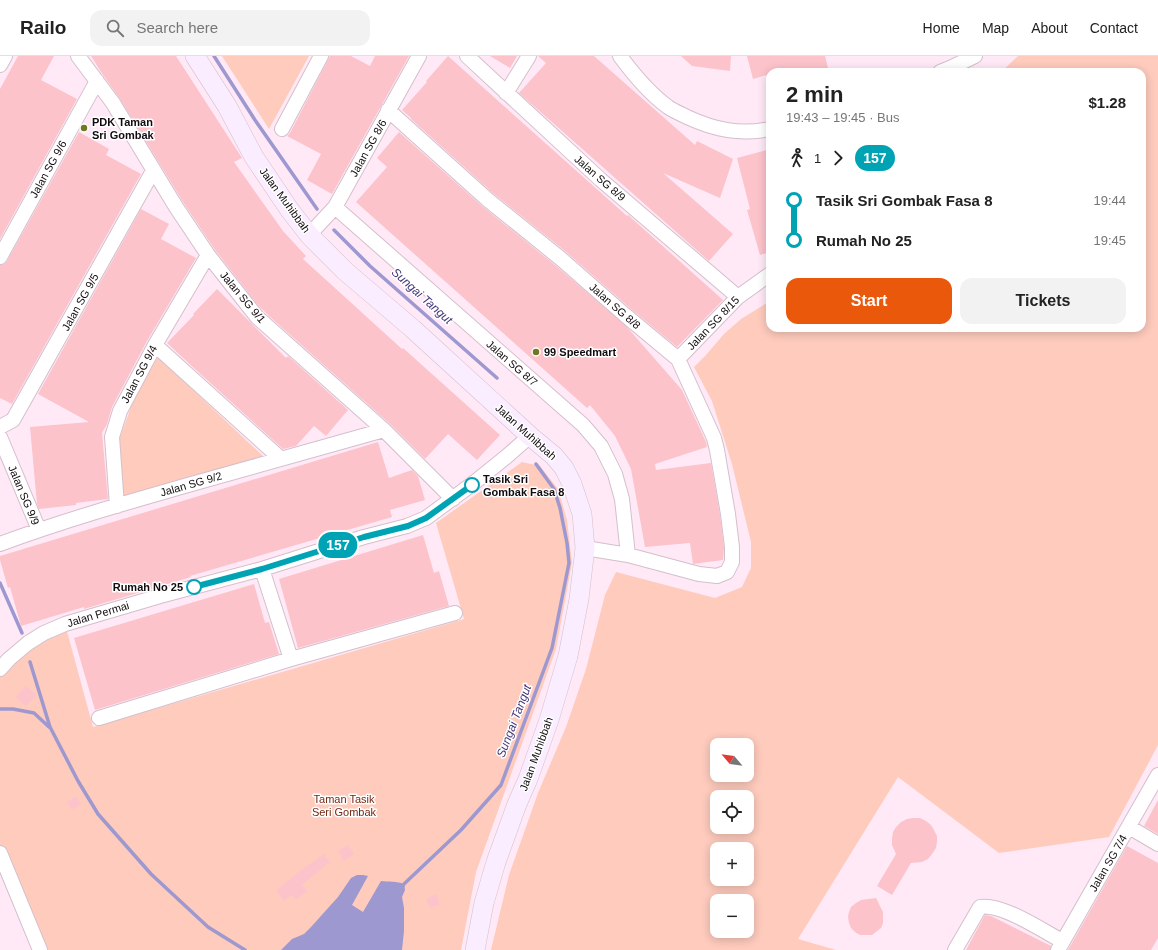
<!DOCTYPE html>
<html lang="en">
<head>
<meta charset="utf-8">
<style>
	:root { --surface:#fff; --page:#f2f2f2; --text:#222; --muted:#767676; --line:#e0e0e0; --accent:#ea580c }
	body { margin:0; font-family:Helvetica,sans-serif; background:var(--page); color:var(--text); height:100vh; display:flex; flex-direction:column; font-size:15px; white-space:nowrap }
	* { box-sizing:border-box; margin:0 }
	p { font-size:13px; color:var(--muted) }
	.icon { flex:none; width:22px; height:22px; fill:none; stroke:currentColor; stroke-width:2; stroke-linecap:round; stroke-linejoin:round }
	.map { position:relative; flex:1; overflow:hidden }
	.details { position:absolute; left:766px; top:12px; width:380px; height:264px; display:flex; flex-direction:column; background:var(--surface); border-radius:12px; box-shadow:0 2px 10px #0003 }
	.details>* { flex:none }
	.badge { padding:0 8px; border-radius:13px; font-size:14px; line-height:26px }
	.needle { width:26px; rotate:299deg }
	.fabs { position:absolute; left:710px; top:682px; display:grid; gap:8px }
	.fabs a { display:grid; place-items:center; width:44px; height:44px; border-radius:8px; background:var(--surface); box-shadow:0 2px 10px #0003; font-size:20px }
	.map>.badge { position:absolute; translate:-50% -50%; box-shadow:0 0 0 2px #fff }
	.legs { display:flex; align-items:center; gap:6px; height:44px; padding:0 20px; font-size:13px }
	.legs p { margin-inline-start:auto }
	.headline { display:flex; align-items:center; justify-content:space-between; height:68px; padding:0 20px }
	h1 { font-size:22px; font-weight:800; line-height:30px }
	.primary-button { display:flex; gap:8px; margin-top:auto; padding:8px 20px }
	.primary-button a { flex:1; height:46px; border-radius:12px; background:var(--accent); color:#fff; font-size:16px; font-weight:800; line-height:46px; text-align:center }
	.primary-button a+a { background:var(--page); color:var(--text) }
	ul { padding:0 20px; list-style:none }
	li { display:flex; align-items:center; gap:14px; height:40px; font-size:15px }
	li i { display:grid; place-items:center; width:6px; height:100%; margin:0 5px; background:currentColor }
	li i::after { content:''; width:10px; height:10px; margin:-5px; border:3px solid; border-radius:50%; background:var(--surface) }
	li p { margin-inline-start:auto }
	li:first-child i { background:linear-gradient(#0000 50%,currentColor 0) }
	li:last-child i { background:linear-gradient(currentColor 50%,#0000 0) }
	header { display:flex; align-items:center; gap:24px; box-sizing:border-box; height:56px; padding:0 20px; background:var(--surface); border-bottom:1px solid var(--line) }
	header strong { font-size:19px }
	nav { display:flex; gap:22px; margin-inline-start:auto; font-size:14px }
	.search { width:280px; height:36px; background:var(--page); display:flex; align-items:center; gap:10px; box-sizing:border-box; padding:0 14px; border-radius:12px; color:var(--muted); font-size:15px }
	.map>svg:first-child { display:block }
	.green { fill:#fecbbd; fill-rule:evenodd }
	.water { fill:#9d98d0 }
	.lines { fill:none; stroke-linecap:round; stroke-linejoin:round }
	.stream { stroke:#9d98d0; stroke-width:3.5 }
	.building { fill:#fcc3cb }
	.street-casing { stroke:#d4bfcb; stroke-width:16 }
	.secondary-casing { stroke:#d4bfcb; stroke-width:20 }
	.street { stroke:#fff; stroke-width:14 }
	.secondary { stroke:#f9edff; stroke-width:19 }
	.line-1-casing { stroke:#fff; stroke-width:9 }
	.line-1 { stroke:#00a3b4; stroke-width:6 }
	.poi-dot { fill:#6e7924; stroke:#fff; stroke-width:1.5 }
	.stop-1-dot { fill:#fff; stroke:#00a3b4; stroke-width:2 }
	.labels { text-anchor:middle; stroke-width:3; stroke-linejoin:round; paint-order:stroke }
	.poi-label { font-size:11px; font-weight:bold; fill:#110a0e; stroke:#fff; text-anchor:start }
	.street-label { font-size:11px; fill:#110a0e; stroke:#fff }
	.stop-label { font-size:11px; font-weight:bold; fill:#110a0e; stroke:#fff; text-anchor:start }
	.park-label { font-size:11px; fill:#742813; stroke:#fff }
	.water-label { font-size:12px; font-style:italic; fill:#42357a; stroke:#fff }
</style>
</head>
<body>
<header>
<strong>Railo</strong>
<div class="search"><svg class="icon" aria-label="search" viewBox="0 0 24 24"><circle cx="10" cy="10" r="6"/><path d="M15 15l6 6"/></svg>Search here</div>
<nav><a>Home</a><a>Map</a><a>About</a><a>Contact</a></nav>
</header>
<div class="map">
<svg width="1158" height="894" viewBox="0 0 1158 894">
	<rect width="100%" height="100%" fill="#ffe9f6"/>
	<path class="green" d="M222,0H309L269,73Z
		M1018,0H1158V689L1109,781L999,797L898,721L798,883L836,894H491L509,819L538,737L566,671L586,613L605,539L616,516L715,542L742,531L751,512V486L732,408L712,345L694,311L706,299L724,278L741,263L770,245V272H1142V16H1001ZM717,689H747V719H717ZM717,741H747V771H717ZM717,793H747V823H717ZM717,845H747V875H717Z
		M158,301L264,401L123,443L119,384L135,340Z
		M522,406L540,410L558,433L567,464L572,507L556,593L476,816L461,894H43L0,795V616L65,568L93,671L464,563L436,467Z"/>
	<path class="water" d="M357,819H363L368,820L352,849L363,856L381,825C389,826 397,825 404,828L405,834L402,841L404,852V875L402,894H281L292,883L304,878L311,871L338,841L351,822Z"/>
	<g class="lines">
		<path class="stream" d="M214,0L255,64L317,153
			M334,174L370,210L497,322
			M0,527L22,577
			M30,606L50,671L78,725L98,758L151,818L208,871L245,894
			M0,653H13L34,657L49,671
			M402,832L404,828L461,774L501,729L552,592L569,507L567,487L560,452L554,433L536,408"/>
	</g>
	<path class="building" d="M18,0H54L41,24L77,43L0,183V33Z
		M91,0H176L242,102L234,106L283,175L306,200L303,203L402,293L403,292L500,379L477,404L448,378L425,403L390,368L269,260L258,249L215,194L183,146L120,43L101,16Z
		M330,0H351L370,10L375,0H409L332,138L307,124L321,98L287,80L290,77Z
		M448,0L627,160L628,159L723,244L677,291L631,253L565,195L494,138L411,63V62L402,54L427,26L426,25Z
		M490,0H517L510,12Z
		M538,0H594L695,89L697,85L733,103L720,142L663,117L733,178L709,205L519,37L546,7Z
		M681,0H731L730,15L692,10Z
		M747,0H825L829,16H789L788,13L777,16H770V18L753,23Z
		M79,76L109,93L106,99L141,118L12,348L0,342V209L4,208L7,205Z
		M399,76L482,150L555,209L626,270L682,334L706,386L707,391L655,408L656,414L711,407L720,459L724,492L723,504L693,508L690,487L645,491L631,413L615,380L590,349L587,352L356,146L387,111L377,102Z
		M770,93V196L760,199L747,154L750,153L737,102Z
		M141,153L169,168L161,183L196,202L147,285L112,351L107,368L102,377L108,443L76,447V449L39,453L37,448L30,371L89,366L38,338Z
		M217,233L286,302L288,300L348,354L326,380L314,370L296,390L283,393L195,313L167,287L194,259L193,258Z
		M378,386L389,422L412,414L418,420L425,444L390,454L392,461L190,520L191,521L84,553V551L21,570L10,531L8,532L0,504V500Z
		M423,479L434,517L439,515L449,550L298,592L279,523Z
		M254,528L265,567L269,566L279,598L95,654L74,582Z
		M26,630L36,639L26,650L16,641Z
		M76,740L81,748L72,754L67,746Z
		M1158,744V778L1144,770Z
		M913,762H920L926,765L931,769L934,774L937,780V786L936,792L932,798L928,803L922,806L911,807L892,839L877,830L896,798L892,789V783L893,776L896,771L901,766L907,763Z
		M348,789L354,798L344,805L338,795Z
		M1127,790L1158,807V882L1151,894H1068Z
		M324,798L330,806L310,822L302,829L307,835L296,844L292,839L284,845L276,835L300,815Z
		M436,838L440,848L430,852L426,843Z
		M876,842L883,856V867L881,872L872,879H860L855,876L851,872L849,867L848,861L849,856L851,851L856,847L861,844Z
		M985,859L991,860L1051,890L1050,894H966Z"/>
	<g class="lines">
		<g class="street-casing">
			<path id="street" d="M78,0L113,47L176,151L208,199L257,261L384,374L453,443
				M467,0L601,124L738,241
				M620,0C634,19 649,37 668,51C674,55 681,58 687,61C715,74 740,79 770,73
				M0,9L5,0
				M940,16L950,12L975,0
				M506,37L529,0
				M388,54L488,144L560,202L625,259L678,303L714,382L717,394L728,458L732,491V506L727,516L717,520L699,518L628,499L585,492
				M282,73L321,0
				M335,151L583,369L601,390L615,418L622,443L628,499
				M309,179L335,151L419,0
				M0,201L97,25
				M155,289L280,402
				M678,303L738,241L770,218
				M0,371L13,364L153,115
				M0,381L39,474
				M117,450L112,381L120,355L155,289L208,199
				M0,488C62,465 125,447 188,429C254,410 319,392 384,374
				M262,513L291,603
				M0,613L9,603L28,587L44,577L65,568L160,540L262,513L364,481L407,470L426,462L475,426L506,401L530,380
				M99,662L291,603L455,557
				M1129,771L1158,788
				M0,797L40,894
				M955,894L980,851C1002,847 1043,875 1062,885
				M1058,894L1158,719"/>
		</g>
		<g class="secondary-casing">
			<path id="secondary" d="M195,0L227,50L254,101L289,153L309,179L345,215L413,273L530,380L554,400L564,412L572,428L582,458L585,492L579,543L568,600L549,664L528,723L517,748L496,806L484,847L475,894"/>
		</g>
		<use href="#street" class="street"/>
		<use href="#secondary" class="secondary"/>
	</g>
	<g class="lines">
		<g class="line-1-casing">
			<path id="line-1" d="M194,531L262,513L364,481L408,470L426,462L472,429"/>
		</g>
		<use href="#line-1" class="line-1"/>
	</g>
	<g class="poi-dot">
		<circle cx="84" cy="72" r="4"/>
		<circle cx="536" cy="296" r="4"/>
	</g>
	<g class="stop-1-dot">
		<circle cx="472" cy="429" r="7"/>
		<circle cx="194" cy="531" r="7"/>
	</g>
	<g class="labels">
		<g class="poi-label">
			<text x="92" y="70">PDK Taman<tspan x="92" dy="13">Sri Gombak</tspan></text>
			<text x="544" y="300">99 Speedmart</text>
		</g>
		<g class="street-label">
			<text transform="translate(368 92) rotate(-61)" y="4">Jalan SG 8/6</text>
			<text transform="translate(48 113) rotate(-61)" y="4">Jalan SG 9/6</text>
			<text transform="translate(600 122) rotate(41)" y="4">Jalan SG 8/9</text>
			<text transform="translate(285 144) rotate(54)" y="4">Jalan Muhibbah</text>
			<text transform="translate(243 241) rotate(50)" y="4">Jalan SG 9/1</text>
			<text transform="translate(80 246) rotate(-61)" y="4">Jalan SG 9/5</text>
			<text transform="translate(615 250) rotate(41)" y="4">Jalan SG 8/8</text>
			<text transform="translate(713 267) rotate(-46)" y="4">Jalan SG 8/15</text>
			<text transform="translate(512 307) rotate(41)" y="4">Jalan SG 8/7</text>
			<text transform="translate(139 318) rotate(-62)" y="4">Jalan SG 9/4</text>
			<text transform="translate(526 376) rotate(42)" y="4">Jalan Muhibbah</text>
			<text transform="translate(191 428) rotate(-16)" y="4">Jalan SG 9/2</text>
			<text transform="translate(24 439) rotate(67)" y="4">Jalan SG 9/9</text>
			<text transform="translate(98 558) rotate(-17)" y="4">Jalan Permai</text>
			<text transform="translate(536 698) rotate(-70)" y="4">Jalan Muhibbah</text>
			<text transform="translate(1108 807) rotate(-60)" y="4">Jalan SG 7/4</text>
		</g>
		<g class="stop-label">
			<text x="483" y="427">Tasik Sri<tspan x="483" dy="13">Gombak Fasa 8</tspan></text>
			<text x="183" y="535" text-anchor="end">Rumah No 25</text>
		</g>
		<g class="park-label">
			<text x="344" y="747">Taman Tasik<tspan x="344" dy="13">Seri Gombak</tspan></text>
		</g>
		<g class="water-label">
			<text transform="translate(422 240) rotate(42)" y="4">Sungai Tangut</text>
			<text transform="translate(514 665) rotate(-69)" y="4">Sungai Tangut</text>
		</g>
	</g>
</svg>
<div class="fabs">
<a><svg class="needle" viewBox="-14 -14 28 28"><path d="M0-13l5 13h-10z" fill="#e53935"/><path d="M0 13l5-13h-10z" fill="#767676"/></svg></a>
<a><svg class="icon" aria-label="locate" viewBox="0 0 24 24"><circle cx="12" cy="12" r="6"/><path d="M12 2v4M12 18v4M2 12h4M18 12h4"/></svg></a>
<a>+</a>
<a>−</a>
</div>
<b class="badge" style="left:338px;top:489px;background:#00a3b4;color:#fff">157</b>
<section class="details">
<div class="headline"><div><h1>2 min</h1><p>19:43 – 19:45 · Bus</p></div><b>$1.28</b></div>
<div class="legs"><svg class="icon" aria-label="walk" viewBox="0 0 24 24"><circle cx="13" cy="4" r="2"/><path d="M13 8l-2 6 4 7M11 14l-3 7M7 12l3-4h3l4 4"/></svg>1<svg class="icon" aria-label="forward" viewBox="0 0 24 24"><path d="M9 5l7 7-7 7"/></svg><b class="badge" style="background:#00a3b4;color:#fff">157</b></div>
<ul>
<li><i style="color:#00a3b4"></i><b>Tasik Sri Gombak Fasa 8</b><p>19:44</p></li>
<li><i style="color:#00a3b4"></i><b>Rumah No 25</b><p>19:45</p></li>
</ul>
<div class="primary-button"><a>Start</a><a>Tickets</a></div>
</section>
</div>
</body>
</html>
